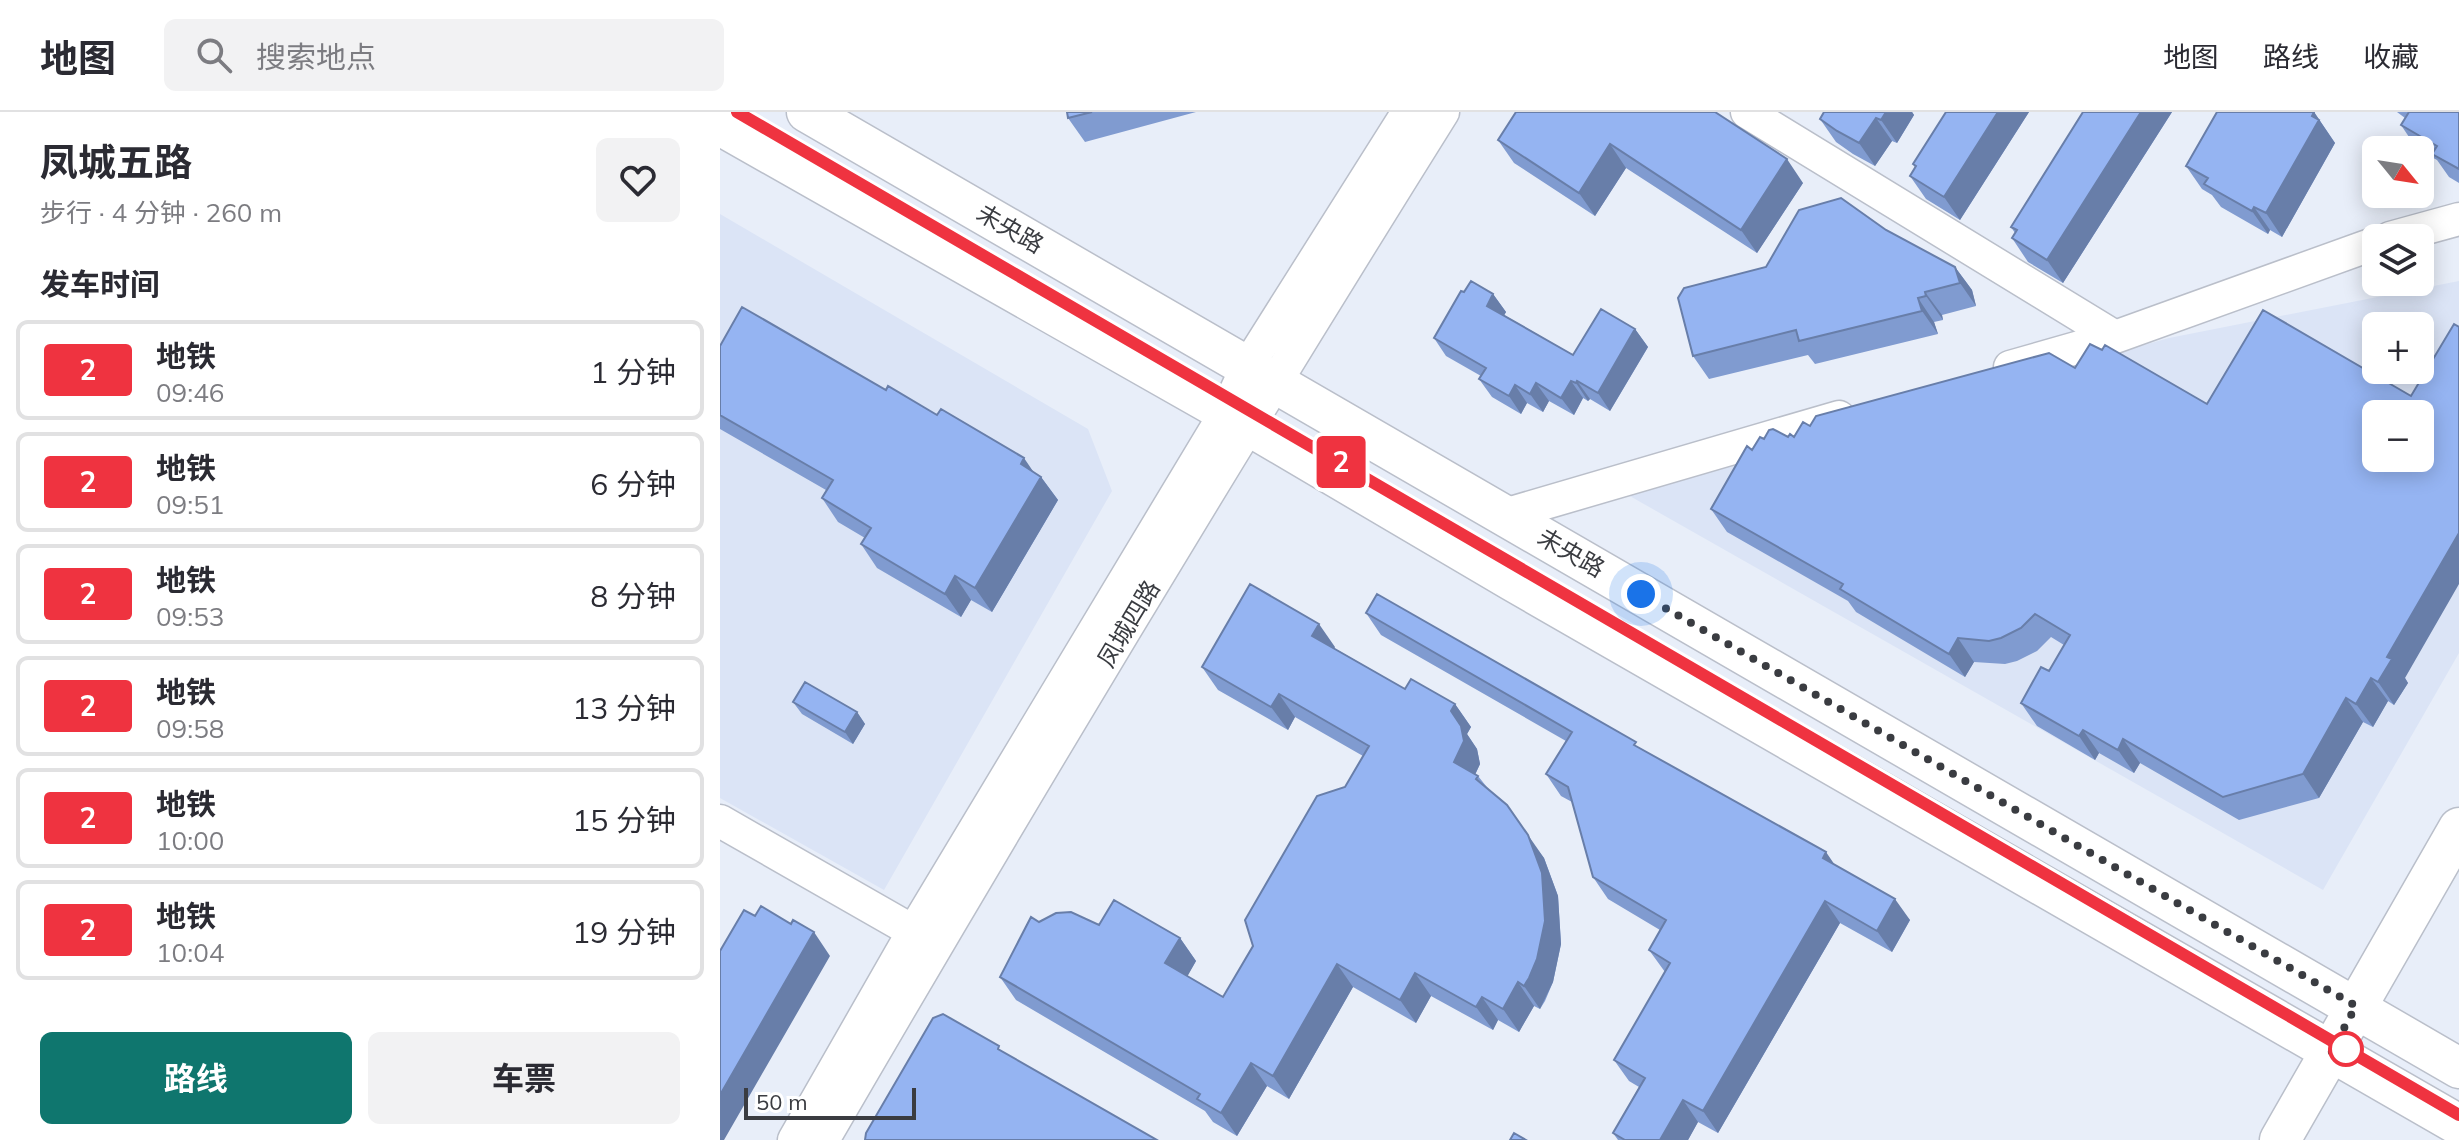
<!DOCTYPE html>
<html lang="zh">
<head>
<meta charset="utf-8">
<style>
	:root { --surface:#fff; --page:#f2f2f3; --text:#2b2b33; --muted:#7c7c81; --line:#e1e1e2; --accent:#0f766e }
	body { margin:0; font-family:Mulish,"Noto Sans SC",sans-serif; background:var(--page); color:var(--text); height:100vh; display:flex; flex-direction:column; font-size:30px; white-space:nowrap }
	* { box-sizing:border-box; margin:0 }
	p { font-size:26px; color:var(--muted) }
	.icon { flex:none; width:44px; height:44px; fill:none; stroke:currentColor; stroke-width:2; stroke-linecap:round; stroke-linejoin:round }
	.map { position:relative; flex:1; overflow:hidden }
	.panel { display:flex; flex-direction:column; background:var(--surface); width:720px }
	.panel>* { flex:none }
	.badge { padding:0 16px; border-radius:6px; font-size:28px; line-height:52px }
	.needle { width:52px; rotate:120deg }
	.fabs { position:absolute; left:1642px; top:24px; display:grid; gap:16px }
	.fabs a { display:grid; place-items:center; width:72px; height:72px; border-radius:12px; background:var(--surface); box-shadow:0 4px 20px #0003; font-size:40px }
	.scale { position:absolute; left:24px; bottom:20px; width:172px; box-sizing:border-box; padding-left:8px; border:4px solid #3a3c41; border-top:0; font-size:22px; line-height:28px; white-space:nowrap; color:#3a3c41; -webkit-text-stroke:6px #fff; paint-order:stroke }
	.you { position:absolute; width:40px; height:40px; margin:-20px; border:6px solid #fff; border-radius:50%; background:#1a73e8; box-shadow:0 0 0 12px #1a73e833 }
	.map>.badge { position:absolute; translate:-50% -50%; box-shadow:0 0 0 4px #fff }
	h2 { padding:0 40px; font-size:30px; line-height:72px }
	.round { display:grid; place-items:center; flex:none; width:84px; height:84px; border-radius:12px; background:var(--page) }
	.overview { display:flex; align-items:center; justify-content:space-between; height:136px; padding:0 40px }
	h1 { font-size:38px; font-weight:700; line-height:60px }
	.cta { display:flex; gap:16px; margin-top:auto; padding:16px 40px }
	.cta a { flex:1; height:92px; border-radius:12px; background:var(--accent); color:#fff; font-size:32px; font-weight:700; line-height:92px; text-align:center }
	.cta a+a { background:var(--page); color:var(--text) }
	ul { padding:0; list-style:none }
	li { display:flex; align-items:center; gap:24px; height:100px; margin:0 16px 12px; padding:0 24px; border:4px solid var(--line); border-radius:12px }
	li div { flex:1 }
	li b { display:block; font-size:30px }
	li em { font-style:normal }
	li .badge { min-width:88px; font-weight:700; text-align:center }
	header { display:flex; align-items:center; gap:48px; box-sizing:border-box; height:112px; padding:0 40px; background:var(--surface); border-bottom:2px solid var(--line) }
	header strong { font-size:38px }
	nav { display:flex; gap:44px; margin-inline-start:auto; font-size:28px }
	.search { width:560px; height:72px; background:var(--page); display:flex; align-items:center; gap:20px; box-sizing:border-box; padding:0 28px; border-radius:12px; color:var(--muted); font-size:30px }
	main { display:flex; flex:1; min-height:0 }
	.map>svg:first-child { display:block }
	.built { fill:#dbe4f6; fill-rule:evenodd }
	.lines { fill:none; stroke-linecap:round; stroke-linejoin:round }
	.minor-casing { stroke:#babfca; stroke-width:35 }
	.major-casing { stroke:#babfca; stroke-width:43 }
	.minor { stroke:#fff; stroke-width:32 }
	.major { stroke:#fff; stroke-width:40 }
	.wall { fill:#809bd0 }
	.shaded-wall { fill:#687ea9 }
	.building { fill:#95b4f2; stroke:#687ea9; stroke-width:2; fill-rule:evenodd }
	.line-casing { stroke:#fff; stroke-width:18 }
	.line { stroke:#ef3340; stroke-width:12 }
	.walk { stroke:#3a3c41; stroke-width:8; stroke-dasharray:0 14.4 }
	.stop-dot { fill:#fff; stroke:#ef3340; stroke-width:4 }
	.labels { text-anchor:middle; stroke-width:7; stroke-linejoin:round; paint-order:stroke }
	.street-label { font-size:24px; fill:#3a3c41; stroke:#fff }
</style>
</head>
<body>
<header>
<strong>地图</strong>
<div class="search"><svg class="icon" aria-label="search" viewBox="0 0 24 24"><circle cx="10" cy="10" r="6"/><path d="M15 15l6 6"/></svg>搜索地点</div>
<nav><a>地图</a><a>路线</a><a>收藏</a></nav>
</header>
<main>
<section class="panel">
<div class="overview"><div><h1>凤城五路</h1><p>步行 · 4 分钟 · 260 m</p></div><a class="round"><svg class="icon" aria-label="heart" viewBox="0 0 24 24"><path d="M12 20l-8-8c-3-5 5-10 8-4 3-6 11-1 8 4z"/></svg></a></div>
<h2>发车时间</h2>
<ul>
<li><span class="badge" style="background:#ef3340;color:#fff">2</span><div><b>地铁</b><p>09:46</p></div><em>1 分钟</em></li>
<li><span class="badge" style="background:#ef3340;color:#fff">2</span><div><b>地铁</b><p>09:51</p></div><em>6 分钟</em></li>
<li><span class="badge" style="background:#ef3340;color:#fff">2</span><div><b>地铁</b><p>09:53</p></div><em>8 分钟</em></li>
<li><span class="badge" style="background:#ef3340;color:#fff">2</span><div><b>地铁</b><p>09:58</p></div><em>13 分钟</em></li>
<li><span class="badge" style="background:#ef3340;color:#fff">2</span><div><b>地铁</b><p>10:00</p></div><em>15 分钟</em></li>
<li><span class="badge" style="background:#ef3340;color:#fff">2</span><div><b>地铁</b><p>10:04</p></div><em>19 分钟</em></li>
</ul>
<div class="cta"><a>路线</a><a>车票</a></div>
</section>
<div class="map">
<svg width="1739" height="1028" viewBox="0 0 1739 1028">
	<rect width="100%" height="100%" fill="#e8eef9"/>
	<path class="built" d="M0,102L368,317L392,379L164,778L0,686Z
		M1739,169V541L1603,778L901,379L1449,226ZM1656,214H1700V258H1656ZM1656,302H1700V346H1656Z"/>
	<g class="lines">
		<g class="minor-casing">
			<path id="minor" d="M1027,0L1395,225
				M1670,126L1739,107
				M1290,255L1395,225L1656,131
				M784,403L1119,305
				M0,709L210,829
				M74,1028L193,820L506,300L527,255L688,0
				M103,1028C304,682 511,339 723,0"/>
		</g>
		<g class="major-casing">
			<path id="major" d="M87,0L1739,956
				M0,13L506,300L793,469L1739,1013
				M1560,1028L1739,716"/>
		</g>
		<use href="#minor" class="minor"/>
		<use href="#major" class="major"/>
	</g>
	<path class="wall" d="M347,0H476L365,30L348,6Z
		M796,0L1083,71L1037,141L906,56L875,104L794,51L778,28Z
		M1104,0H1192L1194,3L1177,31L1172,29L1155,54L1133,42L1116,30L1100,7Z
		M1226,0H1309L1240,108L1206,87L1190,64L1195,56L1193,52Z
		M1363,0H1452L1343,171L1308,150L1292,126L1295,121L1291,115Z
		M1497,0H1594L1615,31L1562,125L1550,118L1548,122L1501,95L1492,83L1482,77L1466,54Z
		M1677,0H1739V71L1729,65L1717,48L1697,37L1681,13L1685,6Z
		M1166,118L1235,155L1252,178L1256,194L1222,203L1223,208L1214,210L1218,222L1095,252L1088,243L989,267L973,244Z
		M744,180L773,182L786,200L784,203L853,243L915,217L928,235L890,299L870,287L868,289L863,286L854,303L829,289L823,300L807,291L801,302L772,285L759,267L761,264L726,244L714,226Z
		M0,234L166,278L321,365L338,388L272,500L251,488L241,505L157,456L141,432L145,426L118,410L102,386L106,378L0,317Z
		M1090,314L1685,566L1688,571L1674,593L1668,589L1653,615L1643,610L1599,686L1519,708L1420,651L1414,661L1379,641L1375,648L1317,614L1301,591L1329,559L1344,533L1331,525L1317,539L1297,549L1285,552L1254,550L1245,565L1136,500L1128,489L1007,420L991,397L1032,338L1044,327L1074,325Z
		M646,501L920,636L1114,752L1190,808L1172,840L1120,811L998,1021L978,1010L968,1028H898L893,1021L919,975L909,969L894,948L945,860L929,838L940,818L888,787L873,765L852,690L841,684L826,662L846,629L661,523Z
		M615,535L614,536L685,577L735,592L751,615L747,622L757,637L760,652L755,663L758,664L824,746L838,784L841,832L833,870L825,889L820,897L814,894L799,920L778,908L773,918L711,884L696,911L633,875L569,987L547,974L517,1024L493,1010L485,999L296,888L280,865L319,810L379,813L460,826L476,849L467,864L503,885L643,644L575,605L568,618L498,578L482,555Z
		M73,590L137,600L145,612L133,632L82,602Z"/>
	<path class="shaded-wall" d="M1166,0H1192L1194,3L1177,31L1161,8Z
		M1278,0H1309L1240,108L1224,85Z
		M1421,0H1452L1343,171L1327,148Z
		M1594,0L1615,31L1562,125L1546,101Z
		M1156,6L1172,29L1155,54L1139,31Z
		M890,32L906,56L875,104L859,81Z
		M1067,47L1083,71L1037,141L1021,118Z
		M1534,95L1550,118L1548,122L1532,99Z
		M1235,155L1252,178L1256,194L1240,171Z
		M1205,180L1222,203L1223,208L1206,184Z
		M773,182L786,200L780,211L767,194Z
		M1198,186L1214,210L1218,222L1202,199Z
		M915,217L928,235L890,299L878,281Z
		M851,269L863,286L854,303L841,286Z
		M857,269L870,287L868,289L856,271Z
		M816,271L829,289L823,300L810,282Z
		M795,273L807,291L801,302L789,284Z
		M304,346L319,368L321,365L338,388L272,500L255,476L301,352Z
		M1739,421V472L1685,566L1688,571L1674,593L1658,570L1667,545Z
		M235,464L251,488L241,505L225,482Z
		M599,512L615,535L608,547L592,524Z
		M1238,526L1254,550L1245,565L1229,542Z
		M1651,566L1668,589L1653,615L1636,592Z
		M559,582L575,605L568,618L551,595Z
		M1626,586L1643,610L1599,686L1583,662Z
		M735,592L751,615L747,622L757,637L760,652L750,673L734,650L731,599Z
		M137,600L145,612L133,632L125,620Z
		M1363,618L1379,641L1375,648L1359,624Z
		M1403,627L1420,651L1414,661L1398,638Z
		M808,723L824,746L838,784L841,832L833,870L820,897L804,874Z
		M1106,740L1121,762L1103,746Z
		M1175,787L1190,808L1172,840L1157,819Z
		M1105,789L1120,811L998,1021L983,999Z
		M94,820L110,844L4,1028H0V983Z
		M460,826L476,849L462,874L445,851Z
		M617,852L633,875L569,987L553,964Z
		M695,861L711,884L696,911L680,888Z
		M798,870L814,894L799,920L783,897Z
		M762,885L778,908L773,918L756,895Z
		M531,951L547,974L517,1024L501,1001Z
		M963,988L978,1010L968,1028H940Z"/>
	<path class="building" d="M347,0H372L348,6Z
		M796,0H995L1067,47L1021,118L890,32L859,81L778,28Z
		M1104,0H1166L1161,8L1156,6L1139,31L1117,19L1100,7Z
		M1226,0H1278L1224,85L1190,64L1196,54L1193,52Z
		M1363,0H1421L1327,148L1292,126L1297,118L1291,115Z
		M1497,0H1594L1592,4L1599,8L1546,101L1534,95L1532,99L1484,72L1488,66L1466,54Z
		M1689,0H1739V57L1712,42L1717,34L1681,13Z
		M1121,86L1166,118L1235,155L1240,171L1205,180L1206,184L1198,186L1202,199L1079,229L1076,218L973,244L958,186L964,176L1046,155L1079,98Z
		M751,169L773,182L767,194L853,243L881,197L915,217L878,281L857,269L856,271L851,269L841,286L816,271L810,282L795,273L789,284L759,267L766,256L714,226L741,179L744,180Z
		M22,195L166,278L168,274L217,303L221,297L304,346L301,352L321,365L255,476L235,464L225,482L141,432L151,416L102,386L113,368L0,303V234Z
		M1543,198L1691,284L1734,212L1739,215V421L1667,545L1672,547L1658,570L1651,566L1636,592L1626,586L1583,662L1503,685L1403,627L1398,638L1363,618L1359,624L1301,591L1321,555L1329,559L1350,523L1315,502L1301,516L1281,526L1269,529L1238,526L1229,542L1120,477L1123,472L991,397L1027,334L1032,338L1040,325L1044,327L1049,318L1053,317L1068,325L1070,322L1074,325L1083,310L1090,314L1096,304L1329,241L1355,256L1370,232L1382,238L1385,233L1487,292ZM1656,302H1700V346H1656Z
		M530,472L599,512L592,524L685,577L691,567L735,592L731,599L741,614L744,629L734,650L758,664L756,667L787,693L808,723L822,761L825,809L817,847L809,866L804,874L798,870L783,897L762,885L756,895L695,861L680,888L617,852L553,964L531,951L501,1001L477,987L480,982L280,865L311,805L319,810L336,801L351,800L379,813L394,788L460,826L445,851L503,885L533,834L525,808L597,684L625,675L649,634L559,582L551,595L482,555Z
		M657,482L916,630L914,633L1106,740L1103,746L1175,787L1157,819L1105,789L983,999L963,988L940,1028H905L893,1021L925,966L894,948L950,851L929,838L946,808L873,765L848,675L826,662L852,620L646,501Z
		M85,570L137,600L125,620L73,590Z
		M41,794L71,812L73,808L94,820L0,983V839L24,798L35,804Z
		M223,902L279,934L278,937L437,1028H145L146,1021L213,906Z
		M794,1021L806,1028H790Z"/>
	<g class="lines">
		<g class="line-casing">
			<path id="line" d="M17,0L1739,1003"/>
		</g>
		<use href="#line" class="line"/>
		<path class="walk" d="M921,482L1636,894L1611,940L1626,937"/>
	</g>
	<circle class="stop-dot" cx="1626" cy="937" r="16"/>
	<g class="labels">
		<g class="street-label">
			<text transform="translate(290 117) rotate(30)" y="8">未央路</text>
			<text transform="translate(851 441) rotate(30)" y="8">未央路</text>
			<text transform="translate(409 512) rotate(-59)" y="8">凤城四路</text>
		</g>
	</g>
</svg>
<div class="fabs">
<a><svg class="needle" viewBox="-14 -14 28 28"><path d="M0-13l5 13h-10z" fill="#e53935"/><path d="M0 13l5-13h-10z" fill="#7c7c81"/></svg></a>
<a><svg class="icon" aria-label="layers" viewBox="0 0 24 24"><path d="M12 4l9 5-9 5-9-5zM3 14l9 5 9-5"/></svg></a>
<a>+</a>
<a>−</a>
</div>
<div class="scale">50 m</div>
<div class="you" style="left:921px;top:482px"></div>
<b class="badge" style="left:621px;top:350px;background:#ef3340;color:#fff">2</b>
</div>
</main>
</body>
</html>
